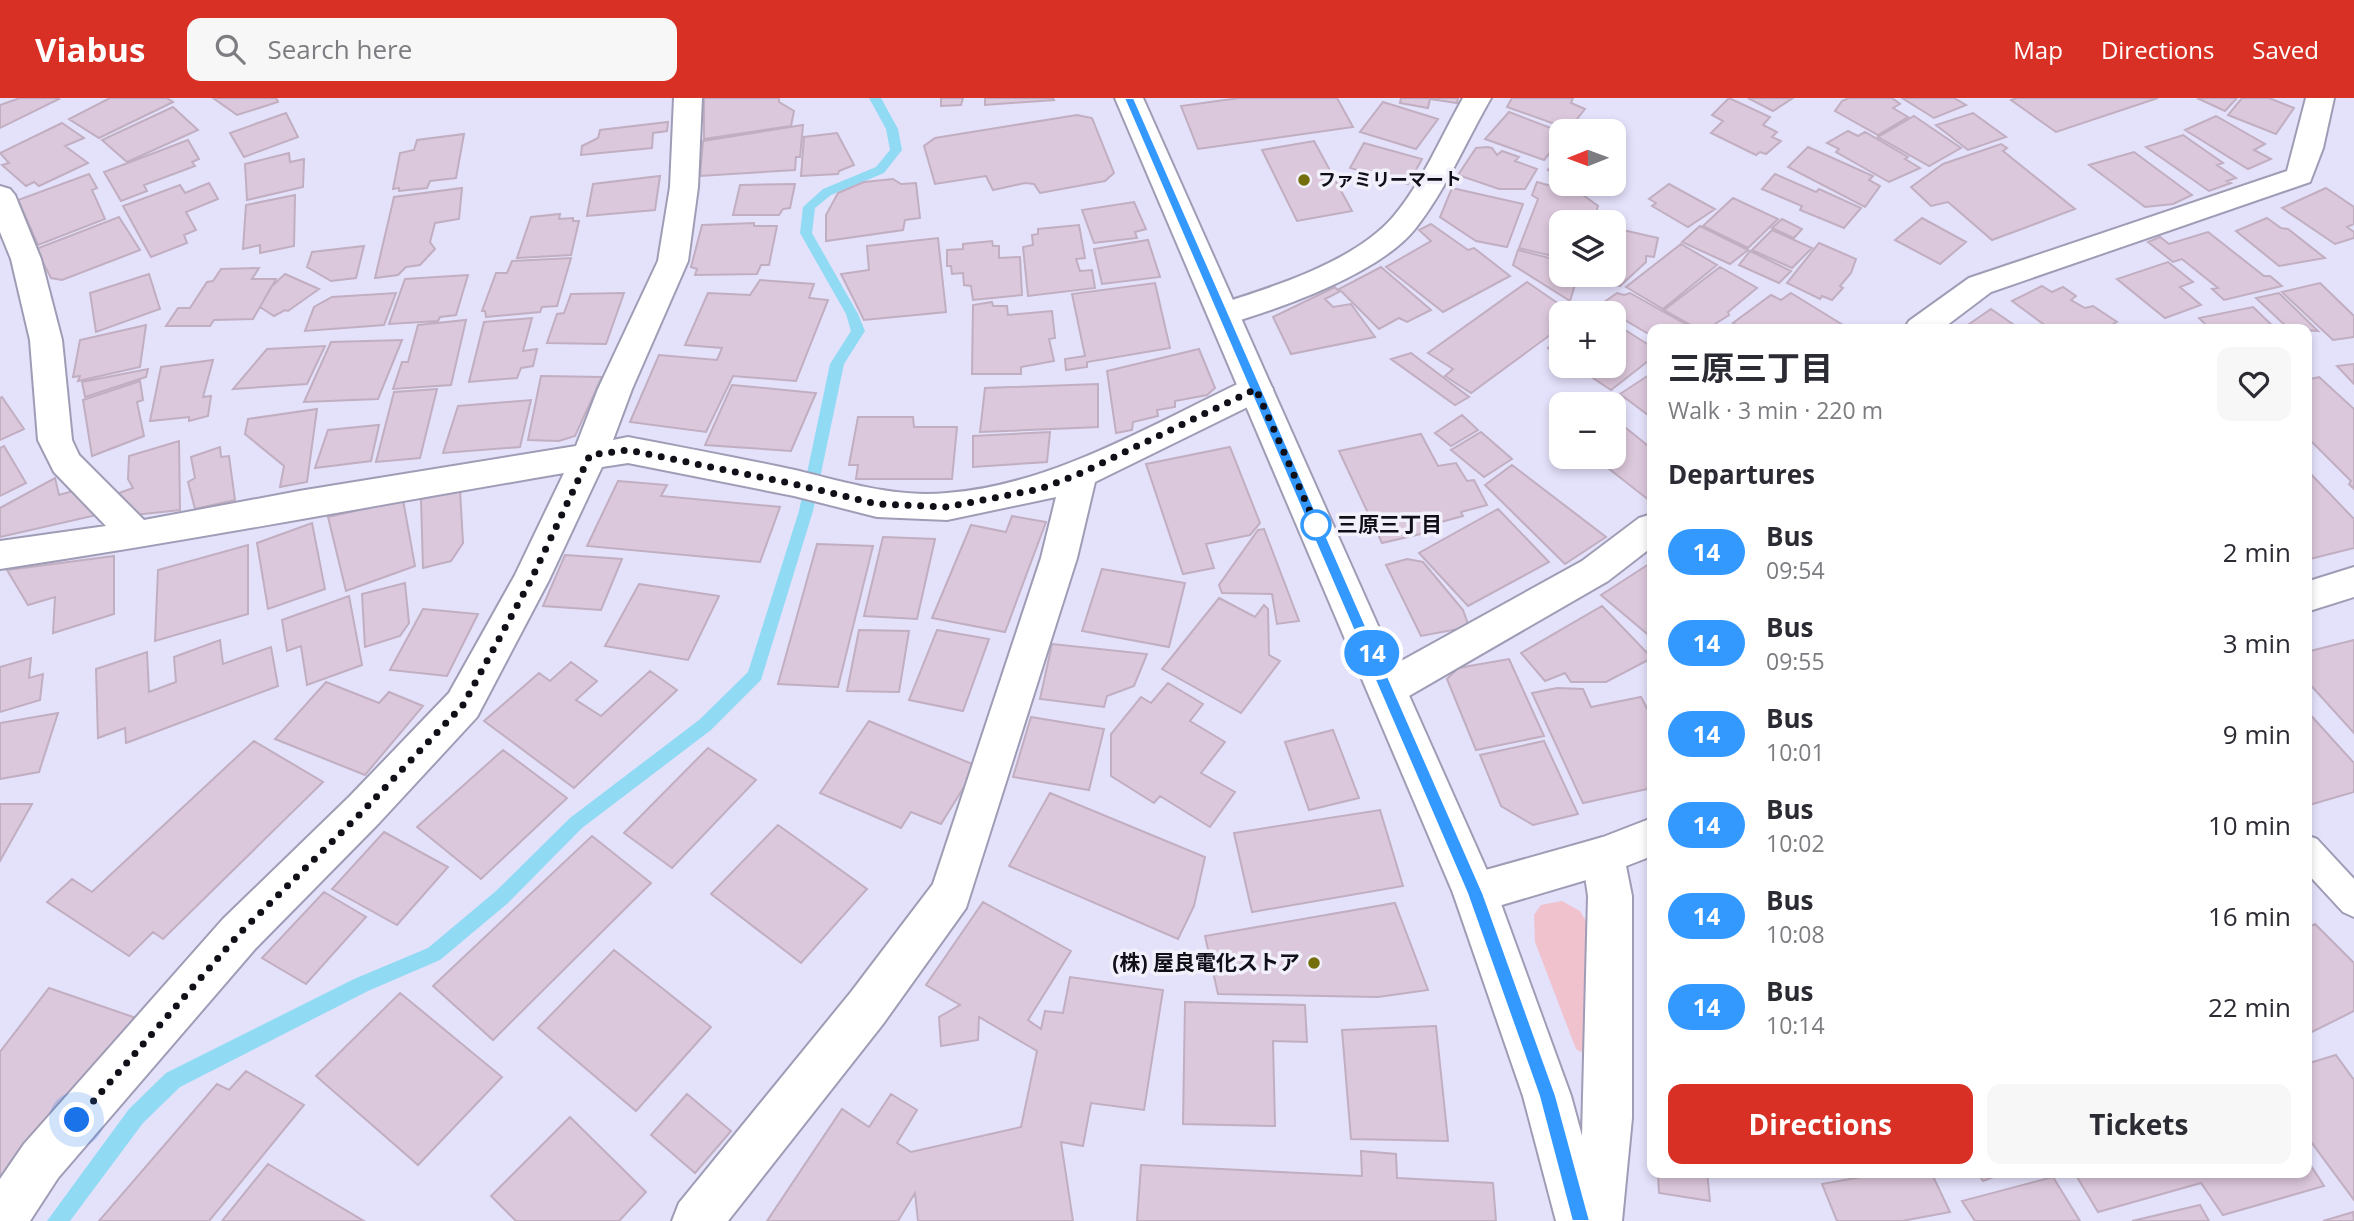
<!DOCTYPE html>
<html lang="en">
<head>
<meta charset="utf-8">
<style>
	:root { --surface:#fff; --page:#f7f7f7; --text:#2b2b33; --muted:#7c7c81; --accent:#d93025 }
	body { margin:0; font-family:"Open Sans","Noto Sans JP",sans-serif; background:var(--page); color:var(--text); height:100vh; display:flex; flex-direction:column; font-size:26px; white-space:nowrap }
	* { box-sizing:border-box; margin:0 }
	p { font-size:23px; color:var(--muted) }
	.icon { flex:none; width:38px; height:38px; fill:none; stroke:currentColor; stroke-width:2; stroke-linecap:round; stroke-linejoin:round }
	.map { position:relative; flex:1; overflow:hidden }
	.details { position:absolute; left:1647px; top:226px; width:665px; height:854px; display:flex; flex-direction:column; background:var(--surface); border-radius:14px; box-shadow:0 4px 10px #0003 }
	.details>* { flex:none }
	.badge { padding:0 14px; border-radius:23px; font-size:24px; line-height:46px }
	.needle { width:46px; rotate:269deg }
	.controls { position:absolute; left:1549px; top:21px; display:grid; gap:14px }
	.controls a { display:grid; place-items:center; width:77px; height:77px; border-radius:14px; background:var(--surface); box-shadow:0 4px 10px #0003; font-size:35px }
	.you { position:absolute; width:35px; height:35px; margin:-18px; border:5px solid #fff; border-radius:50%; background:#1a73e8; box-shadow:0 0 0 10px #1a73e833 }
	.map>.badge { position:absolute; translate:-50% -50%; box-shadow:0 0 0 4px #fff }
	h2 { padding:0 21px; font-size:26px; line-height:63px }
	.round { display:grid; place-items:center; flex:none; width:74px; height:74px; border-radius:14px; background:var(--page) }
	.overview { display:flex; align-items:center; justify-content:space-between; height:119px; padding:0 21px }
	h1 { font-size:33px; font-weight:700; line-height:52px }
	.action { display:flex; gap:14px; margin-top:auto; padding:14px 21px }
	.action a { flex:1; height:80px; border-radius:14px; background:var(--accent); color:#fff; font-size:28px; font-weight:700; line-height:80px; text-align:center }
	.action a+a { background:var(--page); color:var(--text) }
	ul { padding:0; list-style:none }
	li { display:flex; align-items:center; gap:21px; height:91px; padding:0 21px }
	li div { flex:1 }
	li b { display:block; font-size:26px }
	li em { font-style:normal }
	li .badge { min-width:77px; font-weight:700; text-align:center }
	header { display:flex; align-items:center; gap:42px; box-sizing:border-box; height:98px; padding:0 35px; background:var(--accent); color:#fff }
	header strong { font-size:33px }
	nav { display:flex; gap:38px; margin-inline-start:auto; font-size:24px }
	.search { width:490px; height:63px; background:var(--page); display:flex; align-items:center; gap:18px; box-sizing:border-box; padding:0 24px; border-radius:14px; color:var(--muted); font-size:26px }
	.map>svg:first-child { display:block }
	.green { fill:#efc2ce }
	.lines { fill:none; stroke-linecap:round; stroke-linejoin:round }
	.stream { fill:#91daf3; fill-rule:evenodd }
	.building { fill:#dcc8dc; stroke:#c1aec1; stroke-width:2 }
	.lane-casing { stroke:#9f9cb5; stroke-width:4 }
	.street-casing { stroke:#9f9cb5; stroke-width:4 }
	.secondary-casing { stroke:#9f9cb5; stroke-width:4 }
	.lane { fill:#fff; fill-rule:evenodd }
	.street { fill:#fff; fill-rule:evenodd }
	.secondary { fill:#fff; fill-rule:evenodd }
	.line { fill:#39f; stroke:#fff; stroke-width:2 }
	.walk { stroke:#111019; stroke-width:7; stroke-dasharray:0 12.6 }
	.poi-dot { fill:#756e0d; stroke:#f1f0fb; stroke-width:2.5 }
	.stop-dot { fill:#fff; stroke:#39f; stroke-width:3.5 }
	.labels { text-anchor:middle; stroke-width:7; stroke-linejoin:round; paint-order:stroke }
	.far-poi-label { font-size:18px; font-weight:bold; fill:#111019; stroke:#f1f0fb; text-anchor:start }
	.stop-label { font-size:21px; font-weight:bold; fill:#111019; stroke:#f1f0fb; text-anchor:start }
	.poi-label { font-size:21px; font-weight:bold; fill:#111019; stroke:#f1f0fb; text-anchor:end }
</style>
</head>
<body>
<header>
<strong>Viabus</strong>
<div class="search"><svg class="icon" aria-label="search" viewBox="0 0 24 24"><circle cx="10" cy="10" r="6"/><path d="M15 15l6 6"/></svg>Search here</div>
<nav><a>Map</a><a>Directions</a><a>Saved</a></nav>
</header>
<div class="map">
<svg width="2354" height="1123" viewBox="0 0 2354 1123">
	<rect width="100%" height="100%" fill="#e4e1fb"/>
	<path class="green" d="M1562,803L1580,813L1586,823V951L1581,954L1576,951L1535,844L1534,817L1541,807Z"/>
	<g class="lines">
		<path class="stream" d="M869,0H881L898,31L902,52L884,75L831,97L815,110L812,135L858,216L865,233L844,266L813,413L761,582L711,632L582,730L508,805L440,862L368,893L180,989L143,1025L70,1123H47L129,1011L166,975L354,881L428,850L496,793L570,720L699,622L748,574L799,413L830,266L851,233L846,216L800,135L803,109L823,91L876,69L890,52L886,31Z"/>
	</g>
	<path class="building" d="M20,0H57L59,1L0,30V7Z
		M110,0H167L173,4L99,40L69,21Z
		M213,0H276L278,4L237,17Z
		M704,0H779V4L794,13L791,28L704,41Z
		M941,0H963L961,7L941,8Z
		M985,0H1053L1054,2L985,7Z
		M1239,0H1337L1353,29L1198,51L1181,8Z
		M1401,0H1458L1457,5L1430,1L1428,10L1400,5Z
		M1512,0H1573L1571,5L1585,11L1569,31L1507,9Z
		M1729,0L1770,19L1763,27L1777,34L1772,39L1781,43L1766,56L1760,54L1756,57L1711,35L1723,23L1712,17Z
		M1748,0H1793L1773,13Z
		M1849,0H1892L1900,6L1893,10L1908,19L1878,37L1835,13L1842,3Z
		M1902,0H1954L1966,7L1934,20Z
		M2017,0H2158L2056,34L2011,2Z
		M2197,0H2237L2225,13Z
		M2242,0H2269L2294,10L2276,36L2228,17Z
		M1383,4L1438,21L1416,51L1360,34Z
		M173,9L198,32L127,64L102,42Z
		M1509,14L1561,34V41L1544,62L1485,41Z
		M286,15L298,39L244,59L230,35Z
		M1973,15L2006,39L1968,52L1936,27Z
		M1077,17L1092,20L1114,75L1105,83L1040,95L1034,86L1025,85L993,92L986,78L935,86L924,48L935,40Z
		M1914,18L1961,50L1929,68L1878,39Z
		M2216,18L2265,46L2254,52L2271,61L2248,71L2185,32Z
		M668,24L667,33L653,35L652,50L581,57L582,48L598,40L600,32Z
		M62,25L84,40L65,48L88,65L39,88L34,84L26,88L2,67L9,65L0,55Z
		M803,27L800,59H796L795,72L700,78L703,43Z
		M1848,33L1858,38L1865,34L1908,59L1905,61L1920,70L1889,84L1836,54L1839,51L1827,45Z
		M837,35L854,67L839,73L838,76L801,78L804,39Z
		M464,36L456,80L430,83L427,90L399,93V90L393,91L400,55L414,52L417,42Z
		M2183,37L2223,65L2217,67L2236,80L2227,83L2231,85L2209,93L2146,49Z
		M188,42L199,61L192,64L195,68L144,87L147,93L121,103L104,74Z
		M1314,43L1352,113L1297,123L1262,52Z
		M1364,45L1422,61L1408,86L1350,70Z
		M2001,46L2007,50L2003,53L2075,111L1992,142L1948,104L1931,108L1911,89L1943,66Z
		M1487,49L1492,50L1497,57L1502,53L1519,59L1515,63L1537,71L1525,91H1499L1458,77L1476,50Z
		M1808,49L1873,78L1869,82L1880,88L1865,109L1788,69Z
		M2134,54L2192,97L2173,106L2145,109L2089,67Z
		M289,55L290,64L304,61L303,89L247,102L245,66Z
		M1561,56V77L1548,72Z
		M89,76L97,90L92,92L105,121L38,147L18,102Z
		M1775,76L1816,94L1819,91L1861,110L1844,130L1800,112L1802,108L1762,91Z
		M660,78L655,112L587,118L593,86Z
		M893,81L901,86L916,85L920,120L905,122L903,132L826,143V117L838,95L864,84Z
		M1537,84L1583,97L1598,108L1593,124H1561V160L1519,150L1538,101L1532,97Z
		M209,85L218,101L186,114L196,132L184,137L187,145L151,159L123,108L180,87L185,95Z
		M795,86L790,110L783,111L779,117H733L740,87Z
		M1669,86L1715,111L1688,129L1652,108L1656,105L1649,101Z
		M462,90L459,121L435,125L430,144L435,151L420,167L406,169L398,177L375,180L394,99Z
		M1452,90L1523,106L1507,149L1476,143L1440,119Z
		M2326,90L2354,109V126L2347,129L2354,134V140L2335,146L2282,110Z
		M295,97L294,148L260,155V147L243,151L246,107Z
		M1733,100L1778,121L1748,150L1703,128Z
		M1134,104L1146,131L1135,134L1137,140L1094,145L1082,112Z
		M560,116L559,121L573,120V123H579L571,157L517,160L531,119Z
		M119,119L140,152L62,182L51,180L36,151Z
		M1922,120L1966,144L1940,166L1895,142Z
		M2267,120L2281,130L2288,131L2325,160L2279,168L2236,133Z
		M1782,121L1802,131L1794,140L1772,130Z
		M754,125V128H777L769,167H761L757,176L695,177L697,171L691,169L702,127Z
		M1431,126L1468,152L1474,150L1510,178L1443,214L1386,169L1431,143L1419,132Z
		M1079,127L1085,160L1076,161L1080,173L1092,172L1095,190L1028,198L1023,149L1033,147L1032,137L1038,136V131Z
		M1700,128L1748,152L1730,166L1682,144Z
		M1614,130L1658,140L1654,159L1646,158V164L1620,188L1595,180L1597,177H1614Z
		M1772,132L1812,150L1792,170L1752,152Z
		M2208,134L2264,178H2270L2282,188L2224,202L2212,191L2218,190L2182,161L2173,164L2148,144L2160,139L2169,146Z
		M938,140L946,214L864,222L841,176L869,172L867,148Z
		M1148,142L1160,179L1102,186L1094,151Z
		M992,143L993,148H999V160L1020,159L1022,197L973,202L971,188L964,187L963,175L952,176L951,168H947V152L963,151V146Z
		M1819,145L1856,161L1851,175L1840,188L1843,190L1832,202L1822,198L1820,201L1787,185Z
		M1681,146L1717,167L1663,211L1626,189Z
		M364,148L356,180L331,183L307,169L312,154Z
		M1518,152L1561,163V177H1578L1570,203L1513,167Z
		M1750,153L1791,173L1779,185L1739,167Z
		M571,160L557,208L542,209L540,214L486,219L485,213H482L496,175H507L512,163Z
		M2168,164L2193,184L2180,189L2201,207L2165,220L2117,181Z
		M1381,169L1431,212L1407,224L1399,220L1379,231L1339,191Z
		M1720,169L1757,190L1728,214L1729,217L1707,231H1698L1664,212Z
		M259,170L252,181H276L253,221L214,222L210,228H166L178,210H190L207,184L213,183L221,171Z
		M149,176L160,211L96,234L90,195Z
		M285,176L319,191L288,213L285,212L274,218L260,209L271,189Z
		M468,177L456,217L440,219L438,223L389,226L405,181Z
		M760,182L814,186L809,200L828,202L796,283L733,278L706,334L630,324L659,257L717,262L722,250L685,247L708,195L750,197Z
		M1527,184L1572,215H1561V229L1471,295L1445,278L1453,271L1428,255Z
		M1155,185L1170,250L1087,264V269L1066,272L1065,261L1085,258L1072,196Z
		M2320,185L2354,218V239L2333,242L2282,194Z
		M2042,188L2052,194L2063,189L2076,198L2071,202L2085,210L2093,208L2117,224L2103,231H2050L2012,203Z
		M1335,189L1339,194L1325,201L1333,209L1351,206L1375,239L1291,256L1273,219Z
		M396,195L384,227L305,233L314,209L332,199Z
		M624,195L606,246L547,245L557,216L564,215L571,196Z
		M1617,195L1624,197L1630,195L1689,228V231H1652V238L1608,212L1612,208L1604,204Z
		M1791,195L1843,227L1837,231H1743L1733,225L1771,197L1781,202Z
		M2279,195L2318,233L2289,231L2256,200Z
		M992,204L993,208H1007L1008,217L1052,213L1055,240L1049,241L1054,263L1021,269V276H972L973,207Z
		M2253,209L2276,231H2210L2199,220Z
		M1991,211L2020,231H1962Z
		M532,220L523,253L537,251L533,268L521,270L517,280L469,284L484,224Z
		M466,222L451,287L393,291L402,264H408L418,227Z
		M1614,225L1652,249V260L1611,292L1575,268H1614Z
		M146,227L140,269L78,283L80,278L73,279L80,242Z
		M1561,241V259L1548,250Z
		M402,242L378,301L304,304L331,244Z
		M325,248L307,286L233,291L267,251Z
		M1199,251L1215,290L1207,297L1175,303V309L1157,312L1158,318L1133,324L1132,332L1116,335L1107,273Z
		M1411,255L1469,299L1455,307L1391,261Z
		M213,262L203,299L211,298L208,318L189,323V319L150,323L161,269Z
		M2354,266V286L2337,268Z
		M148,271L146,279L85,299L82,284Z
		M1652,275V320L1620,296Z
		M541,278L602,279L575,338L559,343L528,342Z
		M2319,279L2354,311V391L2349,386L2351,383L2306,338V282Z
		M140,283L143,302L137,304L144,338L92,358L83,302Z
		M1098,286V329L980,334L985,290Z
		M732,287L816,295L791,353L705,347Z
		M437,291L420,360L376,364L394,294Z
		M2,299L24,331L0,342V300Z
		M531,302L520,349L443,355L458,308Z
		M317,311L307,384L280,389L284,368L245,336L248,321Z
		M1462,317L1478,332L1451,348L1435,335Z
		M858,319H913L914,329H957L952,381H856L858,367H849Z
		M1621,326L1652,351V401L1650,403L1594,359H1614V330Z
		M379,327L371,363L315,370L328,332Z
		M1050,334L1047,364L973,369V338Z
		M1481,334L1512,361L1484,379L1451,352Z
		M1421,336L1438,368L1456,365L1467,383L1474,382L1487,407L1461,414L1463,418L1426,428L1429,434L1382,445L1339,353Z
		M179,343L180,412L134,417L117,407L119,395L133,390L128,381L129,358Z
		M4,348L26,385L0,398V350Z
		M220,349L221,359L229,358L235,402L195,411L188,384L195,380L191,359Z
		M1230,349L1260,425L1250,437L1206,446L1214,470L1183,476L1146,366Z
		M1512,367L1606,439L1565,466L1485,387Z
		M2306,371L2354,421V450L2306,462Z
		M55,380L59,397L73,393L101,416L0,439V410Z
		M618,383L667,387L661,398L780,409L760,464L587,448Z
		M460,392L463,445L451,463L423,470L421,401Z
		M403,402L415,468L346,493L328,419Z
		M1498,411L1549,464L1468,508L1419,455Z
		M1012,418L1046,424L1005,534L932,520L971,427L1006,434Z
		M312,425L325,491L268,511L257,445Z
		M1264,431L1299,523L1277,526L1272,496L1222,495L1219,487L1258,432Z
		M883,439L935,441L917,521L864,518Z
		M817,446L873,448L838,589L778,586Z
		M248,447V516L155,543L158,472Z
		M565,457L622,461L601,512L543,508Z
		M114,458V516L53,535L55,499L28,507L7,472Z
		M1407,461L1423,464L1463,512L1469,529L1421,538L1386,467Z
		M1652,464V540L1601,497Z
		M1102,471L1185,485L1169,549L1082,533Z
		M405,485L409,525L400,538L365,549L362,496Z
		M639,486L719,498L688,562L605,548Z
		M349,498L362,567L307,587L301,548L287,553L282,522Z
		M1219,500L1255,519L1264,507L1268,511L1269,557L1280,563L1241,615L1162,571Z
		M1602,508L1652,560L1606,584H1571L1565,575L1545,583L1521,555Z
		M423,511L478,516L447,578L390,572Z
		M859,532L909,533L899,594L847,593Z
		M937,532L989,541L963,613L909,602Z
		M220,542L223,566L271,549L278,588L126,645L125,630L98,640L96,571L147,554L149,594L176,584L174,559Z
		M2354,542V635L2306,582V554Z
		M1052,546L1147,556L1134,588L1107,598L1104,609L1040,601Z
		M31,560L29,580L43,576L40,602L0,614V569Z
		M1509,561L1544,638L1476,652L1447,581L1458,570Z
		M571,564L597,583L576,602L601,618L650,573L677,592L574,690L484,623L539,575L550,583Z
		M326,584L379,605L389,594L423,608L365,677L275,641Z
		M1168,585L1203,606L1190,623L1225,644L1201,675L1235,694L1210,729L1160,698L1154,705L1111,678V636L1141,599L1151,605Z
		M1557,590L1583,591L1591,609L1641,599L1652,620V690L1583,705L1532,595Z
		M2306,612L2354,665V694L2306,708Z
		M58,615L39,674L0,681V625Z
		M1031,619L1104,631L1089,692L1013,679Z
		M869,623L977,668L941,726L911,714L901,730L820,695Z
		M1333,632L1359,700L1309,712L1285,644Z
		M254,643L323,684L163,841L153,834L129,858L47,804L72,781L92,794Z
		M1544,643L1578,716L1533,727L1501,708L1480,657Z
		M708,650L756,682L672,770L624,735Z
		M503,652L567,700L481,781L417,729Z
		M1050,695L1205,759L1194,808L1178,841L1009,768Z
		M0,706H32L0,763Z
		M1380,712L1403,788L1252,814L1234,735Z
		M778,727L867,791L801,865L711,796Z
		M384,734L448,769L397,827L332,791Z
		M592,738L651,785L493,942L433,888Z
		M324,794L366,819L306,886L262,860Z
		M983,804L1071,853L1028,922L1041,931L1045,913L1063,915L1070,879L1163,892L1144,1012L1091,1005L1083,1048L1061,1044L1073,1123H918L915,1095L898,1123H767L842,1011L869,1029L891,996L917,1012L897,1045L911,1054L1021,1029L1037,953L979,919L978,942L941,948L939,919L960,907L926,887Z
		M1395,805L1428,892L1378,899L1218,896L1205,838Z
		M2315,826L2354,865V913L2306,937V831Z
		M614,852L711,929L636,1013L538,930Z
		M49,890L136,920L52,1013L0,1085V954Z
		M400,895L502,979L418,1067L316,978Z
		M1185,904L1305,907L1307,944L1273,943L1275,1028L1183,1026Z
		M1436,928L1448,1043L1351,1041L1342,932Z
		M2336,957L2354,982V1102L2306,1037V966Z
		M246,973L304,1007L209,1123H99L217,986L229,992Z
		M687,996L731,1033L695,1075L651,1037Z
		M570,1019L646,1094L619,1123H516L491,1098Z
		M1361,1053L1396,1056L1397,1080L1493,1085L1496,1123H1137L1141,1067L1362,1078Z
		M2306,1060L2324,1088L2223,1117L2201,1085L2098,1114L2074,1074H2306Z
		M268,1066L364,1123H222Z
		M1658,1074H1707L1710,1103L1659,1095Z
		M1889,1074H1931L1950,1114L1902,1123H1837L1822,1086Z
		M1977,1074H2006L1983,1083Z
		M2053,1079L2080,1123H1975L1962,1103Z
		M2200,1107L2209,1123H2132Z
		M2353,1114L2354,1123H2323Z"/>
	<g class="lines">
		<g class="lane-casing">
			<path id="lane" d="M2306,737L2317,741L2354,781V819L2343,814L2306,774Z"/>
		</g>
		<g class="street-casing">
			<path id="street" d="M674,0H702L698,89L688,163L632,291L613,342L628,339C684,350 740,360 795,372C845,384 895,400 947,395C1052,387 1151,327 1244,283L1256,279L1268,283L1273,291L1268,299L1095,384L1077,460L966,810L883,926L728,1123H672L679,1105L851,894L933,786L1041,460L1056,399L947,422L877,419L794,398L628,365L602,369L549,482L477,619L379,725L255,851L58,1080L30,1123H0V1081L24,1046L223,821L349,699L449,595L515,477L564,375C376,407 189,443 0,471V443L106,428L54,374L38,342L30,242L11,161L0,134V88L10,91L15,97L41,161L62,242L72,342L79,357L144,422L299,393L576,348L598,291L658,163L670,89Z
				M1463,0H1491C1466,43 1446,92 1415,131C1379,176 1279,211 1224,227L1213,224L1208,216L1213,208C1270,190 1353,165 1393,119C1422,85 1441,39 1463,0Z
				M2306,0H2334L2323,50L2310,84L1991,194L1942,231H1904L1909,223L1969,180L2287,73Z
				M1652,416V449L1608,483L1402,602L1388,606L1374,602L1368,590L1374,578L1582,463L1639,420Z
				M2354,469V499L2306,514V484Z
				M1652,720V758L1603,777L1475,815L1460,809L1453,795L1460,781L1475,775L1603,739Z"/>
		</g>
		<g class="secondary-casing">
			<path id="secondary" d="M1115,0H1143L1497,795L1571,998L1582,1038L1588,798L1582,758L1588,744L1603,739L1618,744L1624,758L1632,798V1020L1622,1123H1556L1523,998L1453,795Z"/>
		</g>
		<use href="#lane" class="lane"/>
		<use href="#street" class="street"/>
		<use href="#secondary" class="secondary"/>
	</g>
	<path class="line" d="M1124,0H1134L1483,795L1556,998L1590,1123H1572L1539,998L1467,795Z"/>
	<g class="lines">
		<path class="walk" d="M77,1022L239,836L364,712L463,607L531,482L590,357L628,352L794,386L877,406L947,409L1040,391L1079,376L1256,291L1316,427"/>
	</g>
	<g class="poi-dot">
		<circle cx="1304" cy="82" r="7"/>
		<circle cx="1314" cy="865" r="7"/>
	</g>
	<circle class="stop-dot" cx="1316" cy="427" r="14"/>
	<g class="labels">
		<g class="far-poi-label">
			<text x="1318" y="88">ファミリーマート</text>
		</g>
		<g class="stop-label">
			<text x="1337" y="434">三原三丁目</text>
		</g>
		<g class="poi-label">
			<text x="1300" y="872">(株) 屋良電化ストア</text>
		</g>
	</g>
</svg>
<div class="controls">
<a><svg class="needle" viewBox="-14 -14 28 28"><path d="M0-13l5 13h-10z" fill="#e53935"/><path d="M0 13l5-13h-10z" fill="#7c7c81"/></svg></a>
<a><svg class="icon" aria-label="layers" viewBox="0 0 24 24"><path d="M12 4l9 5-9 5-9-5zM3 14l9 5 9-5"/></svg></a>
<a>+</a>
<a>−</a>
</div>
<div class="you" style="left:77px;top:1022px"></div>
<b class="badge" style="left:1372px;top:555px;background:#39f;color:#fff">14</b>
<section class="details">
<div class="overview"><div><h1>三原三丁目</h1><p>Walk · 3 min · 220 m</p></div><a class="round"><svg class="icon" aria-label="heart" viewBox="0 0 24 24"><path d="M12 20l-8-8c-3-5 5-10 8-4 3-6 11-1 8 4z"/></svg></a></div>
<h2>Departures</h2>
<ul>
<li><span class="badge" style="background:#39f;color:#fff">14</span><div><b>Bus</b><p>09:54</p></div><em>2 min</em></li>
<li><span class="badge" style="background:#39f;color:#fff">14</span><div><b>Bus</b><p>09:55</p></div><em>3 min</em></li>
<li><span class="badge" style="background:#39f;color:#fff">14</span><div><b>Bus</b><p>10:01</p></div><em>9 min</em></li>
<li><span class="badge" style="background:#39f;color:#fff">14</span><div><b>Bus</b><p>10:02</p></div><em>10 min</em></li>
<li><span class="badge" style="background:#39f;color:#fff">14</span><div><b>Bus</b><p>10:08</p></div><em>16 min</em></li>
<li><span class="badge" style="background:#39f;color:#fff">14</span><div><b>Bus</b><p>10:14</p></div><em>22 min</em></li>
</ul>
<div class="action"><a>Directions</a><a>Tickets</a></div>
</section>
</div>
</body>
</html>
